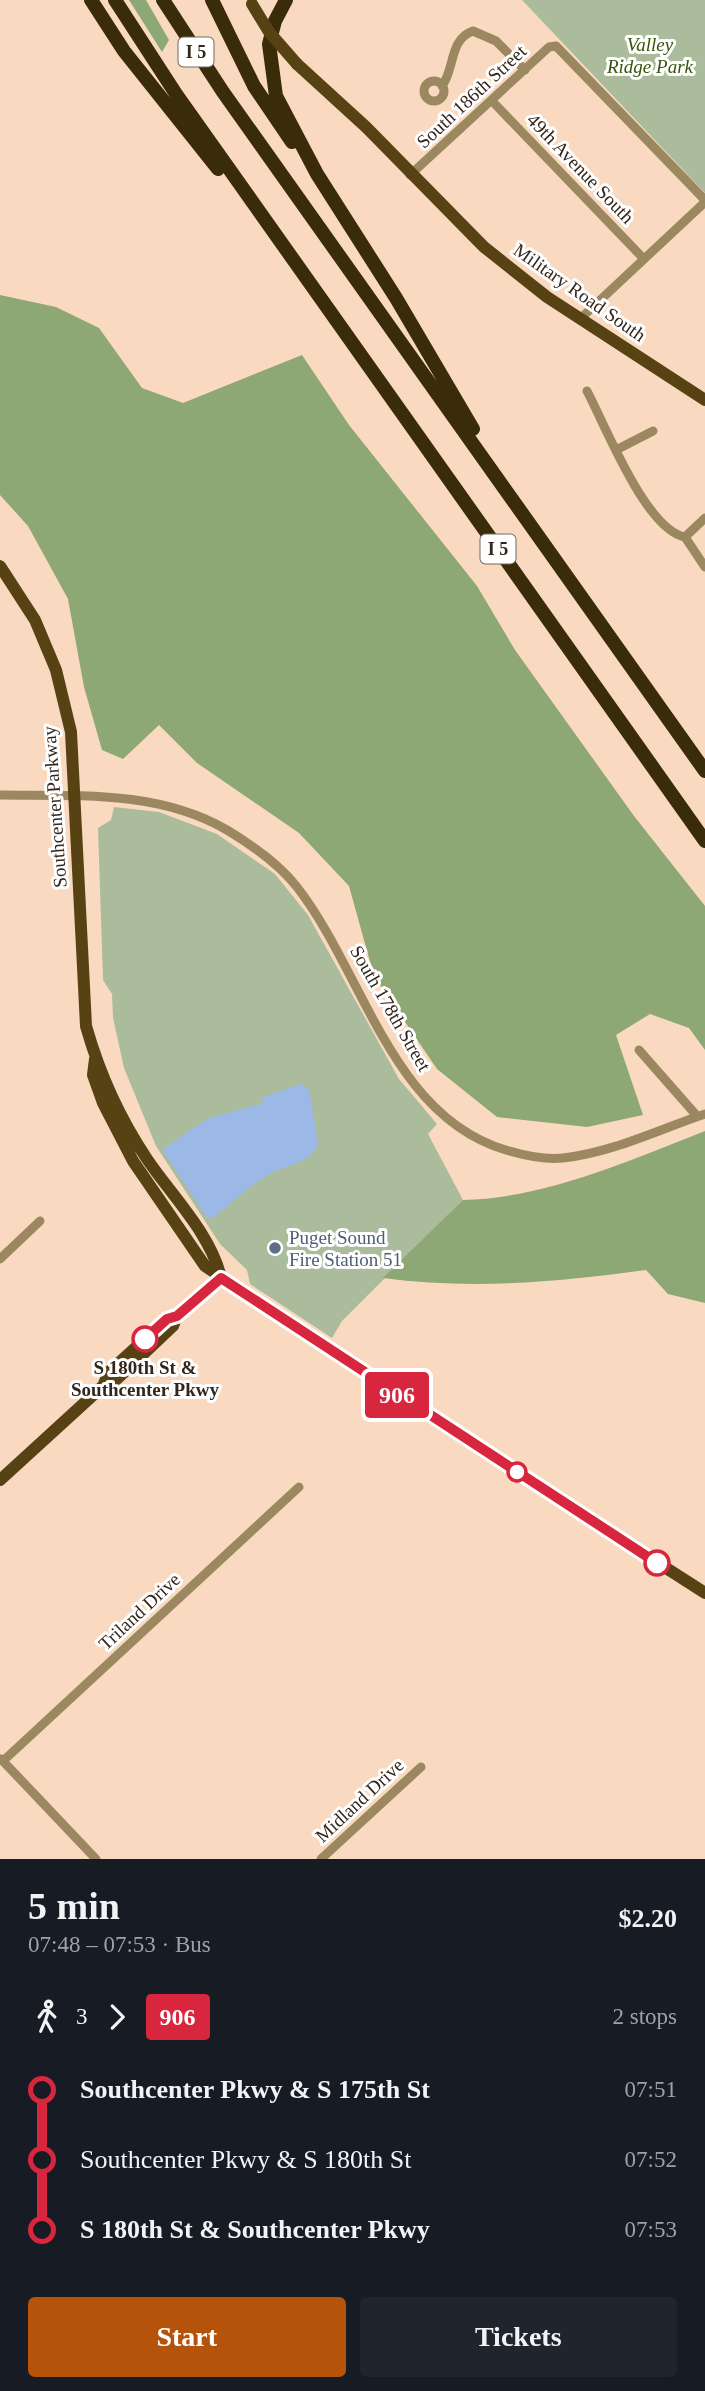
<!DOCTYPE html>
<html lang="en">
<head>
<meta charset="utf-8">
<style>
	:root { --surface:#171b24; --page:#20242c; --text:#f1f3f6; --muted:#9ea1a6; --accent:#b45309 }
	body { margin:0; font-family:Georgia,serif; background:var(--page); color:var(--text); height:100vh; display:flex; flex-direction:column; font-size:26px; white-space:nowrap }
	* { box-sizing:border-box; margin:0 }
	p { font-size:23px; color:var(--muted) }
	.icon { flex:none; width:38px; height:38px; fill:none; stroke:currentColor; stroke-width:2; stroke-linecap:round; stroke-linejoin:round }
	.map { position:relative; height:1859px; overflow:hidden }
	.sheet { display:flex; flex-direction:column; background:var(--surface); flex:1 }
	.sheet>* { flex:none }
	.badge { padding:0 14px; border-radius:5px; font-size:24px; line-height:46px }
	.map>.badge { position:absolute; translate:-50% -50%; box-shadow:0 0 0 4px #fff }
	.legs { display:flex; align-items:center; gap:10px; height:77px; padding:0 28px; font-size:23px }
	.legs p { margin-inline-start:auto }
	.headline { display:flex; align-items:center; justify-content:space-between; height:119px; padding:0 28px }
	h1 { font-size:38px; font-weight:600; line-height:52px }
	.primary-button { display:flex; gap:14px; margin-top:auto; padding:14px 28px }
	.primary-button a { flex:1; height:80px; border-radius:7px; background:var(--accent); color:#fff; font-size:28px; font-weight:600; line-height:80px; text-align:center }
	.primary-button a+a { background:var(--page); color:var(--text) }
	ul { padding:0 28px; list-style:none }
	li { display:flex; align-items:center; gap:24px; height:70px; font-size:26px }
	li i { display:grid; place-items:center; width:10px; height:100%; margin:0 9px; background:currentColor }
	li i::after { content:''; width:18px; height:18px; margin:-9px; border:5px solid; border-radius:50%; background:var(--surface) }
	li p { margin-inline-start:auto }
	li:first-child i { background:linear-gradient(#0000 50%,currentColor 0) }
	li:last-child i { background:linear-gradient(currentColor 50%,#0000 0) }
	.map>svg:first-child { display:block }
	.green { fill:#aabc9b }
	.forest { fill:#8da775 }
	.water { fill:#9cb8e7 }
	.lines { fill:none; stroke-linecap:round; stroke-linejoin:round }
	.minor { stroke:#9c8860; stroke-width:9 }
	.major { stroke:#574213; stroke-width:12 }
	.highway { stroke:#3b2c09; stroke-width:14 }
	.major-bridge { stroke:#574213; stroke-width:12 }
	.line-1-casing { stroke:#fff; stroke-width:16 }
	.line-1 { stroke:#d7263d; stroke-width:10 }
	.service-dot { fill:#5c6f8a; stroke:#fff; stroke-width:2.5 }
	.stop-1-dot { fill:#fff; stroke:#d7263d; stroke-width:3.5 }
	.labels { text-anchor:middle; stroke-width:6; stroke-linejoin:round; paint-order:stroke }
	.shield { fill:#fff; stroke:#706861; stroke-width:2 }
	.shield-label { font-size:18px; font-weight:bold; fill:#33271d }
	.park-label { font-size:19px; font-style:italic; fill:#365408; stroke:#fff }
	.street-label { font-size:19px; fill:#33271d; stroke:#fff }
	.service-label { font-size:19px; fill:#4e5e75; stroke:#fff; text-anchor:start }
	.stop-label { font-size:19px; font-weight:bold; fill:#33271d; stroke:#fff }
</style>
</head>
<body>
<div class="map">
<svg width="705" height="1859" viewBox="0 0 705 1859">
	<rect width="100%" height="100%" fill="#f9dac0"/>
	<path class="green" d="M522,0H705V193Z
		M114,807L159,812L217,834L275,874L308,915L399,1079L437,1124L428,1134L463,1200L342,1321L332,1338L250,1284L247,1270L220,1244L156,1146L124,1068L113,1018L112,994L103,980L98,828L111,820Z"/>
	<path class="forest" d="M129,0H146L169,40L162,52Z
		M0,295L56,307L99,328L142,388L183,403L302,355L349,425L477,586L515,650L634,816L705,906V1050L689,1028L650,1014L616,1035L643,1115L587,1127L497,1117L437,1069L374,976L349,886L299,833L197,763L159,725L123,759L102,750L84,687L68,599L28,526L0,495Z
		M705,1131V1303L668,1294L646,1270C558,1282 472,1290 383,1278L463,1200C546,1198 628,1161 705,1131Z"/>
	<path class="water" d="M301,1084L309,1090L318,1143C311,1165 285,1164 268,1175C249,1186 232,1203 214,1217L207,1218L163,1151L164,1148L209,1118L261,1104L263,1097Z"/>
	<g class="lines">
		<path class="minor" d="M424 91a10 10 0 1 1 20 0a10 10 0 1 1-20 0Z
			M442,86C455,69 449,39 473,31L496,41L525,70
			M492,101L644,259
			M410,175L549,47L556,46L705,200
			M580,319L705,202
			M587,391C606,427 646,530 685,537L705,567
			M618,449L653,431
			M685,537L705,518
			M0,795C77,796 158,790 227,830C252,845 279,864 297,887C364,973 391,1116 506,1150C523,1155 545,1160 563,1158C611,1153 660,1129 705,1114
			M639,1050L697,1116
			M0,1259L40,1221
			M1,1759L96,1859
			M3,1761L299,1487
			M321,1859L421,1767"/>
		<path class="major" d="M297,64L366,127L484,247L547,297L705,400
			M0,566L35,620L56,670L71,732L86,1026C99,1072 120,1119 147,1159C172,1196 211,1234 221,1278
			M95,1059L93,1075L103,1103L133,1161L205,1266L410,1404L705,1593
			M103,1386L109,1372L167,1319L177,1316
			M0,1480L103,1386L117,1379L173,1326L177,1316L221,1278"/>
		<path class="highway" d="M91,0L124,51L218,169
			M115,0L176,94L705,841
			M163,0L223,92L705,771
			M212,0L254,86L292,142
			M286,0L275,21L269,44L276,96L317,174L396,298L473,429"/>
		<path class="major-bridge" d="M252,4L269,32L297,64"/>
	</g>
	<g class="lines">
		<g class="line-1-casing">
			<path id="line-1" d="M145,1339L167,1319L177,1316L221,1278L657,1563"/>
		</g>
		<use href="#line-1" class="line-1"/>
	</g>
	<circle class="service-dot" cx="275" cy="1248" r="7"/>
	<g class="stop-1-dot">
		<circle cx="145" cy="1339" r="12"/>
		<circle cx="517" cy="1472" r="9"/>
		<circle cx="657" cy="1563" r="12"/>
	</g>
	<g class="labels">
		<g class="shield">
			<rect x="178.5" y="37.5" width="35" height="29" rx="5"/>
			<rect x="480.5" y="534.5" width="35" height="29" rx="5"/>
		</g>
		<g class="shield-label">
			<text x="196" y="58">I 5</text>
			<text x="498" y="555">I 5</text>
		</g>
		<g class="park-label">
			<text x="650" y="51">Valley<tspan x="650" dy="22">Ridge Park</tspan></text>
		</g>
		<g class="street-label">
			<text transform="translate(471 96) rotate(-43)" y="7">South 186th Street</text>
			<text transform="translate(581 168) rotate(46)" y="7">49th Avenue South</text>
			<text transform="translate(580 292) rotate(35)" y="7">Military Road South</text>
			<text transform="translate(54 807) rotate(-94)" y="7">Southcenter Parkway</text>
			<text transform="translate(391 1008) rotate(60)" y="7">South 178th Street</text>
			<text transform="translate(139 1611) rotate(-43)" y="7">Triland Drive</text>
			<text transform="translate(359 1800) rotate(-43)" y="7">Midland Drive</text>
		</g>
		<g class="service-label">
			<text x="289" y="1244">Puget Sound<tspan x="289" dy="22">Fire Station 51</tspan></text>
		</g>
		<g class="stop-label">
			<text x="145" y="1374">S 180th St &amp;<tspan x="145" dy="22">Southcenter Pkwy</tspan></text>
		</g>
	</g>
</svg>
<b class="badge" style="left:397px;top:1395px;background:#d7263d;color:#fff">906</b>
</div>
<section class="sheet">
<div class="headline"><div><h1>5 min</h1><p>07:48 – 07:53 · Bus</p></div><b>$2.20</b></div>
<div class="legs"><svg class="icon" aria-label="walk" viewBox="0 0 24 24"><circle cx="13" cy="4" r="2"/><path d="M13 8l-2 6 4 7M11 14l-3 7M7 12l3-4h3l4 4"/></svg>3<svg class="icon" aria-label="forward" viewBox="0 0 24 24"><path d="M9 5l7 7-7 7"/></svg><b class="badge" style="background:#d7263d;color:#fff">906</b><p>2 stops</p></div>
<ul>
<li><i style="color:#d7263d"></i><b>Southcenter Pkwy &amp; S 175th St</b><p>07:51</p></li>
<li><i style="color:#d7263d"></i><span>Southcenter Pkwy &amp; S 180th St</span><p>07:52</p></li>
<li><i style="color:#d7263d"></i><b>S 180th St &amp; Southcenter Pkwy</b><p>07:53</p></li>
</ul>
<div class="primary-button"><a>Start</a><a>Tickets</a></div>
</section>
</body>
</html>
